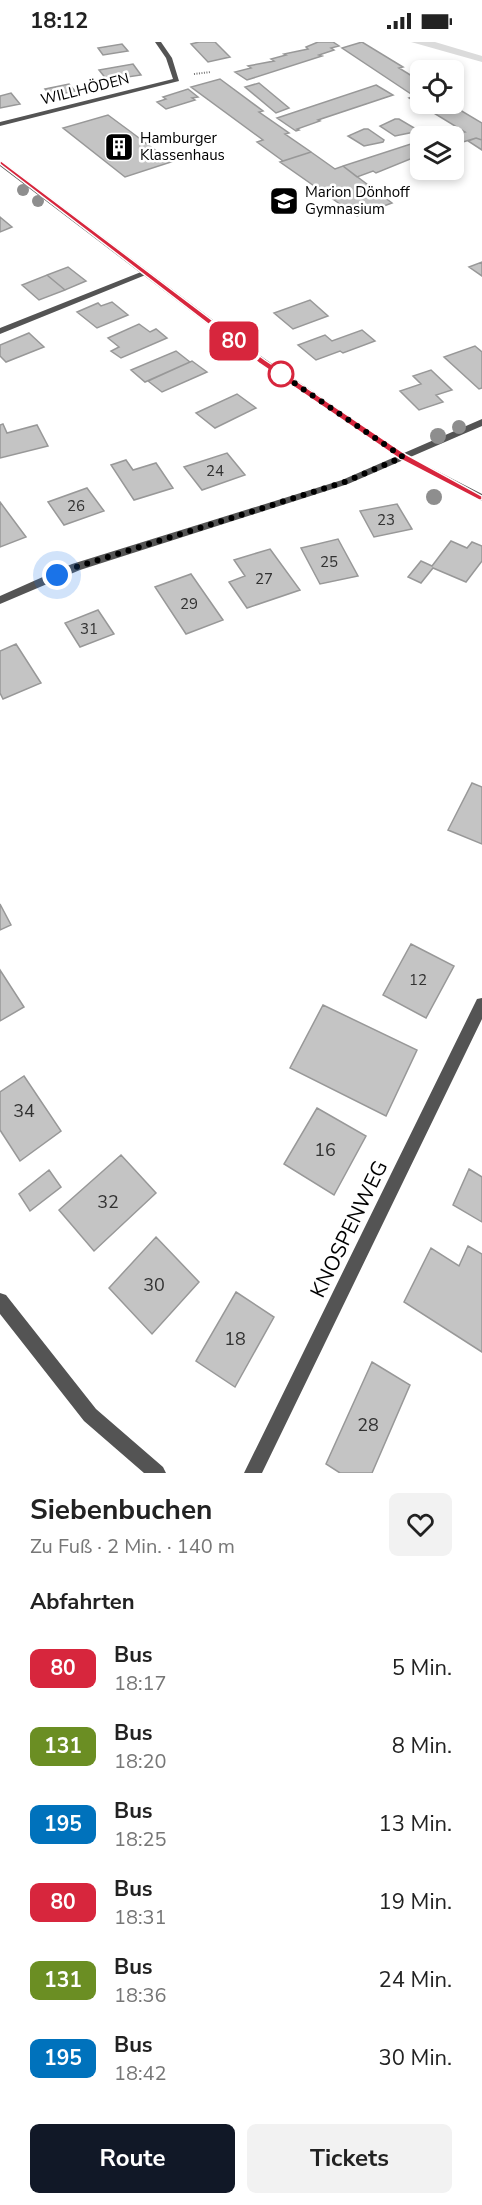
<!DOCTYPE html>
<html lang="de">
<head>
<meta charset="utf-8">
<style>
	:root { --surface:#fff; --page:#f2f2f2; --text:#222; --muted:#767676; --accent:#111827 }
	body { margin:0; font-family:"Nunito Sans",sans-serif; background:var(--page); color:var(--text); height:100vh; display:flex; flex-direction:column; font-size:22px; white-space:nowrap }
	* { box-sizing:border-box; margin:0 }
	p { font-size:20px; color:var(--muted) }
	.icon { flex:none; width:33px; height:33px; fill:none; stroke:currentColor; stroke-width:2; stroke-linecap:round; stroke-linejoin:round }
	.map { position:relative; height:1431px; overflow:hidden }
	.panel { display:flex; flex-direction:column; background:var(--surface); flex:1 }
	.panel>* { flex:none }
	.badge { padding:0 12px; border-radius:9px; font-size:21px; line-height:39px }
	.fabs { position:absolute; left:410px; top:18px; display:grid; gap:12px }
	.fabs a { display:grid; place-items:center; width:54px; height:54px; border-radius:9px; background:var(--surface); box-shadow:0 3px 9px #0003; font-size:30px }
	.you { position:absolute; width:30px; height:30px; margin:-15px; border:4px solid #fff; border-radius:50%; background:#1a73e8; box-shadow:0 0 0 9px #1a73e833 }
	.map>.badge { position:absolute; translate:-50% -50%; box-shadow:0 0 0 3px #fff }
	h2 { padding:0 30px; font-size:22px; line-height:54px }
	.round { display:grid; place-items:center; flex:none; width:63px; height:63px; border-radius:9px; background:var(--page) }
	.head { display:flex; align-items:center; justify-content:space-between; height:102px; padding:0 30px }
	h1 { font-size:28px; font-weight:700; line-height:45px }
	.cta { display:flex; gap:12px; margin-top:auto; padding:12px 30px }
	.cta a { flex:1; height:69px; border-radius:9px; background:var(--accent); color:#fff; font-size:24px; font-weight:700; line-height:69px; text-align:center }
	.cta a+a { background:var(--page); color:var(--text) }
	ul { padding:0; list-style:none }
	li { display:flex; align-items:center; gap:18px; height:78px; padding:0 30px }
	li div { flex:1 }
	li b { display:block; font-size:22px }
	li em { font-style:normal }
	li .badge { min-width:66px; font-weight:700; text-align:center }
	.status { display:flex; justify-content:space-between; align-items:center; height:42px; padding:0 30px; background:var(--surface); direction:ltr }
	.status svg { height:16px; fill:currentColor }
	.map>svg:first-child { display:block }
	.green { fill:#dbdbdb }
	.building { fill:#c4c4c4; stroke:#989898; stroke-width:1.5 }
	.lines { fill:none; stroke-linecap:round; stroke-linejoin:round }
	.path { stroke:#767676; stroke-width:2; stroke-dasharray:1 1.5; stroke-linecap:butt }
	.minor { fill:#545454; fill-rule:evenodd }
	.tertiary { fill:#545454; fill-rule:evenodd }
	.tree { fill:#8e8e8e }
	.line { fill:#d7263d; stroke:#fff; stroke-width:1.5 }
	.walk { stroke:#000; stroke-width:6; stroke-dasharray:0 10.8 }
	.stop-dot { fill:#fff; stroke:#d7263d; stroke-width:3 }
	.labels { text-anchor:middle; stroke-width:5; stroke-linejoin:round; paint-order:stroke }
	.far-street-label { font-size:15px; fill:#000; stroke:#fff }
	.far-poi-label { font-size:15px; fill:#000; stroke:#fff; text-anchor:start }
	.number-label { font-size:15px; fill:#313131 }
	.near-number-label { font-size:18px; fill:#313131 }
	.near-street-label { font-size:21px; fill:#000; stroke:#fff }
</style>
</head>
<body>
<div class="status"><b>18:12</b><svg viewBox="0 0 49 12"><path d="M0 12V9h3v3zM5 12V6h3v6zM10 12V3h3v9zM15 12V0h3v12zM26 1h20v11H26zM47 4h2v5h-2z"/></svg></div>
<div class="map">
<svg width="482" height="1431" viewBox="0 0 482 1431">
	<rect width="100%" height="100%" fill="#fff"/>
	<path class="green" d="M411,0H435L482,14V20Z"/>
	<path class="building" d="M199,0H215L230,15L208,20L191,2Z
		M318,0H333L339,4L331,6L334,8L319,13L322,14L247,38L235,30L251,26L248,24L274,19L271,17L286,13L284,12L308,7L306,5Z
		M362,0L403,25L399,26L420,39V62H450L482,81V98L476,96L453,103L451,94L465,90L409,56L414,54L342,6Z
		M122,2L128,9L103,13L98,6Z
		M133,22L141,33L107,38L99,28Z
		M220,37L263,69L259,70L289,91L285,92L311,110L283,119L257,100L263,98L191,45Z
		M259,41L289,66L276,71L245,45Z
		M69,42L75,49L51,54L45,47Z
		M376,43L393,53L318,78L320,79L297,87L299,88L296,89L277,76Z
		M188,47L198,55L192,56L195,58L166,67L157,60L166,57L163,55Z
		M11,51L20,62L0,66V54Z
		M108,73L131,90L171,120L125,135L63,86Z
		M395,77H399L416,87L414,90L395,94L380,84Z
		M364,87H368L384,98L383,100L364,104L348,94Z
		M476,96L482,98V108L468,99Z
		M420,99V116L415,115L376,131L373,129L357,135L343,124Z
		M311,110L335,127L343,124L392,161L357,174L280,120Z
		M0,175L12,185L0,190Z
		M482,220V234L469,225Z
		M68,225L86,239L65,248L47,233Z
		M47,233L65,248L39,258L22,243Z
		M310,258L328,274L293,287L274,271Z
		M112,260L128,273L97,286L77,270L98,261L101,264Z
		M139,282L150,290L156,287L167,296L121,316L111,309L119,305L108,296Z
		M362,288L375,299L343,311L340,309L316,318L298,303L325,293L332,299Z
		M29,291L44,305L6,320L0,314V303Z
		M475,304L482,310V346L479,347L444,315Z
		M176,309L190,320L145,340L131,328Z
		M192,319L207,330L162,350L148,339Z
		M431,328L452,348L436,353L443,360L419,368L400,349L421,342L413,334Z
		M237,352L256,366L215,386L196,371Z
		M3,382L7,391L37,383L48,404L0,416V383Z
		M227,411L245,433L202,448L184,425Z
		M126,418L133,428L156,421L173,446L134,458L111,423Z
		M87,446L104,469L64,483L48,460Z
		M0,460L26,495L0,505Z
		M397,462L412,487L374,495L360,469Z
		M338,497L358,534L320,542L301,506Z
		M451,499L467,506L472,500L482,504V519L466,540L433,526L421,541L408,535L421,519L432,524Z
		M270,507L300,548L247,566L229,540L245,534L234,518Z
		M191,532L223,578L186,592L155,545Z
		M98,568L114,592L80,605L65,581Z
		M16,602L41,641L3,657L0,651V609Z
		M472,741L482,745V802L448,788Z
		M0,862L11,883L0,888Z
		M411,902L454,924L426,976L383,953Z
		M0,928L24,965L0,979Z
		M323,963L417,1008L386,1074L290,1026Z
		M24,1034L61,1089L20,1119L0,1088V1050Z
		M317,1066L366,1094L334,1153L284,1122Z
		M121,1113L156,1151L94,1209L59,1168Z
		M469,1127L482,1135V1180L453,1163Z
		M49,1128L61,1145L30,1169L19,1152Z
		M156,1195L199,1240L152,1292L109,1246Z
		M468,1204L482,1212V1310L404,1260L431,1206L459,1224Z
		M236,1250L274,1275L235,1345L196,1319Z
		M372,1320L410,1343L372,1431H340L326,1422Z"/>
	<g class="lines">
		<path class="path" d="M194,32L211,30"/>
		<path class="minor" d="M155,0H161L172,16L179,39L0,84V80L173,37L166,16Z
			M141,230L148,232L0,292V286Z
			M482,377V384L348,442L80,528L0,562V554L72,522L342,438Z
			M482,956V977L262,1431H244L477,957Z
			M0,1251L6,1253L96,1367L163,1425L166,1431H144L84,1379L0,1272Z"/>
		<path class="tertiary" d="M0,118L265,317L406,413L482,452V459L400,417L259,321L0,124Z"/>
	</g>
	<g class="tree">
		<circle cx="23" cy="148" r="6"/>
		<circle cx="38" cy="159" r="6"/>
		<circle cx="459" cy="385" r="7"/>
		<circle cx="438" cy="394" r="8"/>
		<circle cx="434" cy="455" r="8"/>
	</g>
	<path class="line" d="M0,118L265,318L407,413L482,454V458H479L400,417L259,321L0,122Z"/>
	<g class="lines">
		<path class="walk" d="M57,533L76,525L345,440L403,415L281,332"/>
	</g>
	<defs>
		<g id="building-square" transform="scale(1.5)"><rect x="-9" y="-9" width="18" height="18" rx="4" fill="#000" stroke="#fff"/><path d="M-4-6H4V6H1V3H-1V6H-4ZM-2.5-4.3h1.7v1.8h-1.7ZM.8-4.3h1.7v1.8H.8ZM-2.5-1h1.7V.8h-1.7ZM.8-1h1.7V.8H.8Z" fill="#fff"/></g>
		<g id="school-square" transform="scale(1.5)"><rect x="-9" y="-9" width="18" height="18" rx="4" fill="#000" stroke="#fff"/><path d="M0-5L7-2L0 1L-7-2ZM-4 1L0 2.5L4 1V4Q0 6-4 4Z" fill="#fff"/></g>
	</defs>
	<g fill-rule="evenodd">
		<use href="#building-square" x="119" y="105"/>
		<use href="#school-square" x="284" y="159"/>
	</g>
	<circle class="stop-dot" cx="281" cy="332" r="12"/>
	<g class="labels">
		<g class="far-street-label">
			<text transform="translate(85 47) rotate(-14)" y="5">WILLHÖDEN</text>
		</g>
		<g class="far-poi-label">
			<text x="140" y="101">Hamburger<tspan x="140" dy="17">Klassenhaus</tspan></text>
			<text x="305" y="155">Marion Dönhoff<tspan x="305" dy="17">Gymnasium</tspan></text>
		</g>
		<g class="number-label">
			<text x="215" y="434">24</text>
			<text x="76" y="469">26</text>
			<text x="386" y="483">23</text>
			<text x="329" y="525">25</text>
			<text x="264" y="542">27</text>
			<text x="189" y="567">29</text>
			<text x="89" y="592">31</text>
			<text x="418" y="943">12</text>
		</g>
		<g class="near-number-label">
			<text x="24" y="1075">34</text>
			<text x="325" y="1114">16</text>
			<text x="108" y="1166">32</text>
			<text x="154" y="1249">30</text>
			<text x="235" y="1303">18</text>
			<text x="368" y="1389">28</text>
		</g>
		<g class="near-street-label">
			<text transform="translate(349 1187) rotate(-64)" y="7">KNOSPENWEG</text>
		</g>
	</g>
</svg>
<div class="fabs">
<a><svg class="icon" aria-label="locate" viewBox="0 0 24 24"><circle cx="12" cy="12" r="6"/><path d="M12 2v4M12 18v4M2 12h4M18 12h4"/></svg></a>
<a><svg class="icon" aria-label="layers" viewBox="0 0 24 24"><path d="M12 4l9 5-9 5-9-5zM3 14l9 5 9-5"/></svg></a>
</div>
<div class="you" style="left:57px;top:533px"></div>
<b class="badge" style="left:234px;top:299px;background:#d7263d;color:#fff">80</b>
</div>
<section class="panel">
<div class="head"><div><h1>Siebenbuchen</h1><p>Zu Fuß · 2 Min. · 140 m</p></div><a class="round"><svg class="icon" aria-label="heart" viewBox="0 0 24 24"><path d="M12 20l-8-8c-3-5 5-10 8-4 3-6 11-1 8 4z"/></svg></a></div>
<h2>Abfahrten</h2>
<ul>
<li><span class="badge" style="background:#d7263d;color:#fff">80</span><div><b>Bus</b><p>18:17</p></div><em>5 Min.</em></li>
<li><span class="badge" style="background:#6b8e23;color:#fff">131</span><div><b>Bus</b><p>18:20</p></div><em>8 Min.</em></li>
<li><span class="badge" style="background:#0072bc;color:#fff">195</span><div><b>Bus</b><p>18:25</p></div><em>13 Min.</em></li>
<li><span class="badge" style="background:#d7263d;color:#fff">80</span><div><b>Bus</b><p>18:31</p></div><em>19 Min.</em></li>
<li><span class="badge" style="background:#6b8e23;color:#fff">131</span><div><b>Bus</b><p>18:36</p></div><em>24 Min.</em></li>
<li><span class="badge" style="background:#0072bc;color:#fff">195</span><div><b>Bus</b><p>18:42</p></div><em>30 Min.</em></li>
</ul>
<div class="cta"><a>Route</a><a>Tickets</a></div>
</section>
</body>
</html>
